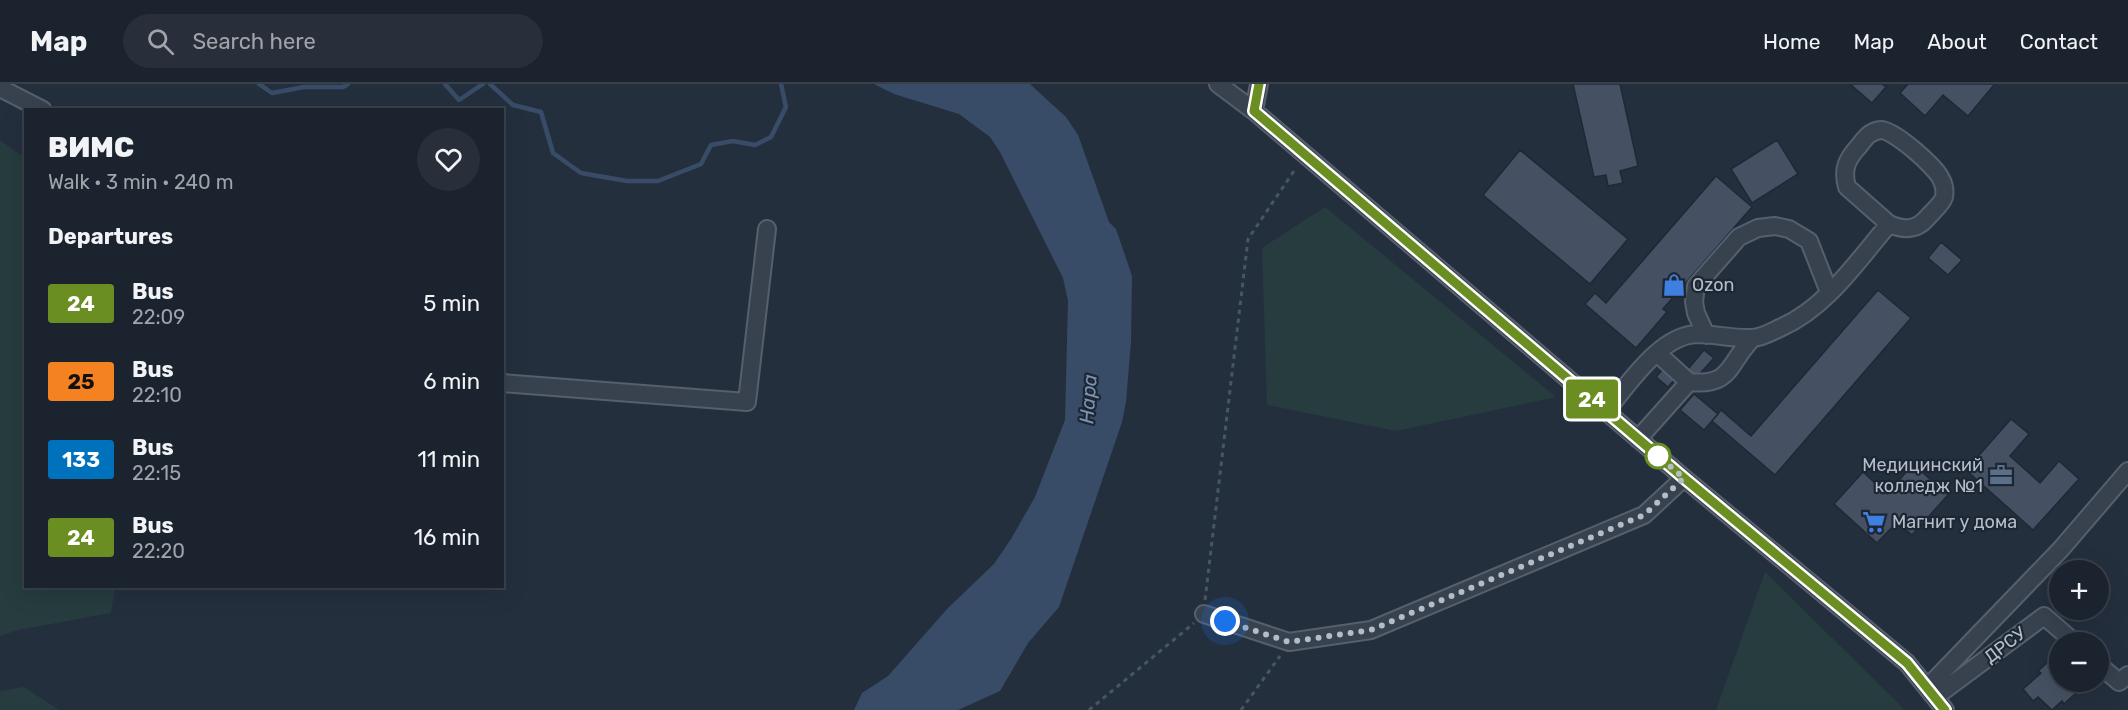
<!DOCTYPE html>
<html lang="en">
<head>
<meta charset="utf-8">
<style>
	:root { --surface:#1b232e; --page:#282f3a; --text:#f1f3f6; --muted:#a0a4aa; --line:#39404a }
	body { margin:0; font-family:Rubik,sans-serif; background:var(--page); color:var(--text); height:100vh; display:flex; flex-direction:column; font-size:22px; white-space:nowrap }
	* { box-sizing:border-box; margin:0 }
	p { font-size:20px; color:var(--muted) }
	.icon { flex:none; width:33px; height:33px; fill:none; stroke:currentColor; stroke-width:2; stroke-linecap:round; stroke-linejoin:round }
	.map { position:relative; flex:1; overflow:hidden }
	.sheet { position:absolute; left:24px; top:24px; width:480px; height:480px; display:flex; flex-direction:column; background:var(--surface); border-radius:0px; box-shadow:0 6px 24px #0002,0 0 0 2px var(--line) }
	.sheet>* { flex:none }
	.badge { padding:0 12px; border-radius:4px; font-size:21px; line-height:39px }
	.fabs { position:absolute; left:2049px; top:476px; display:grid; gap:12px }
	.fabs a { display:grid; place-items:center; width:60px; height:60px; border-radius:50%; background:var(--surface); box-shadow:0 6px 24px #0002,0 0 0 2px var(--line); font-size:30px }
	.you { position:absolute; width:30px; height:30px; margin:-15px; border:4px solid #fff; border-radius:50%; background:#1a73e8; box-shadow:0 0 0 9px #1a73e833 }
	.map>.badge { position:absolute; translate:-50% -50%; box-shadow:0 0 0 3px #fff }
	h2 { padding:0 24px; font-size:22px; line-height:54px }
	.round { display:grid; place-items:center; flex:none; width:63px; height:63px; border-radius:32px; background:var(--page) }
	.headline { display:flex; align-items:center; justify-content:space-between; height:102px; padding:0 24px }
	h1 { font-size:28px; font-weight:800; line-height:45px }
	ul { padding:0; list-style:none }
	li { display:flex; align-items:center; gap:18px; height:78px; padding:0 24px }
	li div { flex:1 }
	li b { display:block; font-size:22px }
	li em { font-style:normal }
	li .badge { min-width:66px; font-weight:700; text-align:center }
	header { display:flex; align-items:center; gap:36px; box-sizing:border-box; height:84px; padding:0 30px; background:var(--surface); border-bottom:2px solid var(--line) }
	header strong { font-size:28px }
	nav { display:flex; gap:33px; margin-inline-start:auto; font-size:21px }
	.search { width:420px; height:54px; background:var(--page); display:flex; align-items:center; gap:15px; box-sizing:border-box; padding:0 21px; border-radius:33px; color:var(--muted); font-size:22px }
	.map>svg:first-child { display:block }
	.green { fill:#263c3f }
	.water { fill:#394c67 }
	.lines { fill:none; stroke-linecap:round; stroke-linejoin:round }
	.stream { stroke:#394c67; stroke-width:4.5 }
	.building { fill:#455162; stroke:#1f2835; stroke-width:1.5 }
	.minor-casing { stroke:#565f6c; stroke-width:20 }
	.path { stroke:#44595c; stroke-width:3; stroke-dasharray:4.5 4.5; stroke-linecap:butt }
	.minor { stroke:#38414e; stroke-width:16 }
	.line-casing { stroke:#fff; stroke-width:14 }
	.line { stroke:#6b8e23; stroke-width:9 }
	.walk { stroke:#b4bcc9; stroke-width:6; stroke-dasharray:0 10.8 }
	.stop-dot { fill:#fff; stroke:#6b8e23; stroke-width:3 }
	.labels { text-anchor:middle; stroke-width:4.5; stroke-linejoin:round; paint-order:stroke }
	.poi-label { font-size:18px; fill:#b4bcc9; stroke:#1d2633; text-anchor:start }
	.street-label { font-size:18px; fill:#b4bcc9; stroke:#1d2633 }
	.water-label { font-size:20px; font-style:italic; fill:#7c92b1; stroke:#1d2633 }
</style>
</head>
<body>
<header>
<strong>Map</strong>
<div class="search"><svg class="icon" aria-label="search" viewBox="0 0 24 24"><circle cx="10" cy="10" r="6"/><path d="M15 15l6 6"/></svg>Search here</div>
<nav><a>Home</a><a>Map</a><a>About</a><a>Contact</a></nav>
</header>
<div class="map">
<svg width="2128" height="626" viewBox="0 0 2128 626">
	<rect width="100%" height="100%" fill="#242f3e"/>
	<path class="green" d="M0,56L25,74L26,502L115,503L111,529L18,546L0,552Z
		M1325,123L1556,313L1396,347L1267,321L1262,164Z
		M1765,488L1897,618L1904,626H1716Z
		M24,603L59,626H0V607Z"/>
	<path class="water" d="M874,0H1030L1032,2L1066,33L1078,51L1109,138L1116,145L1132,192L1131,257L1126,318L1122,338L1059,523L1028,559L1000,607L958,626H854L862,609L888,592L948,524L994,480L1011,455L1035,413L1065,336L1068,217L1063,194L1000,68L990,53L959,30L894,10Z"/>
	<g class="lines">
		<path class="stream" d="M259,0L272,9L304,3H343L348,0
			M445,0L459,16L483,0
			M490,0L513,21L541,28L553,69L581,89L627,97H658L701,80L711,61L733,57L755,61L771,53L786,23L781,0"/>
	</g>
	<path class="building" d="M1573,0H1620L1638,82L1620,87L1623,99L1608,102L1606,91L1594,93Z
		M1850,0H1882L1886,3L1872,19Z
		M1908,0H1993L1994,1L1968,32L1943,11L1925,32L1900,9Z
		M1777,56L1798,90L1752,119L1731,85Z
		M1520,66L1628,155L1590,200L1483,111Z
		M1716,92L1752,123L1663,225L1667,228L1636,264L1585,220L1595,209L1606,219Z
		M1941,158L1962,176L1948,191L1928,174Z
		M1878,206L1911,234L1775,391L1712,337L1721,326L1751,352Z
		M1704,266L1714,274L1697,293L1688,285Z
		M1664,284L1676,294L1668,303L1656,293Z
		M1694,310L1718,330L1704,346L1680,326Z
		M2011,335L2029,350L2010,372L2040,399L2059,377L2079,395L2033,446L1966,386Z
		M1913,380L1948,411L1912,451L1897,438L1877,459L1834,420L1863,388L1887,410Z
		M2050,576L2060,587V597H2073L2078,603L2074,607L2076,609L2064,620L2062,617L2052,626L2038,613L2033,617L2023,605L2041,589L2038,587Z"/>
	<g class="lines">
		<g class="minor-casing">
			<path id="minor" d="M1218,0L1254,27
				M1259,0L1254,27L1684,394L1907,579L1945,626
				M0,4L43,26
				M1706,251L1696,229L1694,218L1696,202L1739,153L1758,144L1775,142L1789,145L1809,157L1829,208
				M1689,298C1733,303 1728,278 1753,254
				M502,299L747,318L767,145
				M1606,327C1628,301 1660,251 1697,250C1715,250 1734,255 1752,254C1762,254 1773,247 1782,243C1827,223 1858,176 1889,140C1903,146 1916,147 1927,134C1932,128 1942,120 1944,113C1945,107 1944,100 1941,95C1936,83 1894,46 1881,46C1870,47 1865,54 1859,62C1847,75 1842,85 1847,103L1889,140
				M1638,355L1689,298L1657,269
				M1204,530L1289,558L1371,546L1644,431L1684,394
				M2098,580L2119,598L2128,591
				M1927,604L2061,465L2128,387
				M1935,613L2044,532L2074,558"/>
		</g>
		<path class="path" d="M1205,516L1248,155L1296,84
			M1089,626L1194,539
			M1241,626L1280,572"/>
		<use href="#minor" class="minor"/>
	</g>
	<g class="lines">
		<g class="line-casing">
			<path id="line" d="M1259,0L1254,27L1684,394L1907,579L1945,626"/>
		</g>
		<use href="#line" class="line"/>
		<path class="walk" d="M1225,537L1289,558L1371,546L1644,431L1684,394L1658,372"/>
	</g>
	<defs>
		<g id="shop-bare" transform="scale(1.8)"><path d="M-5-2.5h2.3a2.7 3.5 0 0 1 5.4 0H5L5.5 6h-11ZM-1.5-2.5h3a1.5 2.3 0 0 0-3 0Z" fill="#3f7fe0" stroke="#1d2633" stroke-width="2.5" paint-order="stroke"/></g>
		<g id="office-bare" transform="scale(1.8)"><path d="M-6-3h4V-5.5h4V-3h4V5H-6ZM-1-4.5V-3h2v-1.5ZM-6 0V1H6V0Z" fill="#5c6f8a" stroke="#1d2633" stroke-width="2.5" paint-order="stroke"/></g>
		<g id="supermarket-bare" transform="scale(1.8)"><path d="M-6-5.5h2.5l.6 2H6L4.5 2H-2.5L-4.4-4H-6ZM-1.5 3.2a1.3 1.3 0 1 0 .1 0ZM3 3.2a1.3 1.3 0 1 0 .1 0Z" fill="#3f7fe0" stroke="#1d2633" stroke-width="2.5" paint-order="stroke"/></g>
	</defs>
	<g fill-rule="evenodd">
		<use href="#shop-bare" x="1674" y="201"/>
		<use href="#office-bare" x="2001" y="391"/>
		<use href="#supermarket-bare" x="1874" y="438"/>
	</g>
	<circle class="stop-dot" cx="1658" cy="372" r="12"/>
	<g class="labels">
		<g class="poi-label">
			<text x="1692" y="207">Ozon</text>
			<text x="1983" y="387" text-anchor="end">Медицинский<tspan x="1983" dy="21">колледж №1</tspan></text>
			<text x="1892" y="444">Магнит у дома</text>
		</g>
		<g class="street-label">
			<text transform="translate(2005 561) rotate(-37)" y="6">ДРСУ</text>
		</g>
		<g class="water-label">
			<text transform="translate(1088 315) rotate(-86)" y="7">Нара</text>
		</g>
	</g>
</svg>
<div class="fabs">
<a>+</a>
<a>−</a>
</div>
<div class="you" style="left:1225px;top:537px"></div>
<b class="badge" style="left:1592px;top:315px;background:#6b8e23;color:#fff">24</b>
<section class="sheet">
<div class="headline"><div><h1>ВИМС</h1><p>Walk · 3 min · 240 m</p></div><a class="round"><svg class="icon" aria-label="heart" viewBox="0 0 24 24"><path d="M12 20l-8-8c-3-5 5-10 8-4 3-6 11-1 8 4z"/></svg></a></div>
<h2>Departures</h2>
<ul>
<li><span class="badge" style="background:#6b8e23;color:#fff">24</span><div><b>Bus</b><p>22:09</p></div><em>5 min</em></li>
<li><span class="badge" style="background:#f58220;color:#111">25</span><div><b>Bus</b><p>22:10</p></div><em>6 min</em></li>
<li><span class="badge" style="background:#0072bc;color:#fff">133</span><div><b>Bus</b><p>22:15</p></div><em>11 min</em></li>
<li><span class="badge" style="background:#6b8e23;color:#fff">24</span><div><b>Bus</b><p>22:20</p></div><em>16 min</em></li>
</ul>
</section>
</div>
</body>
</html>
